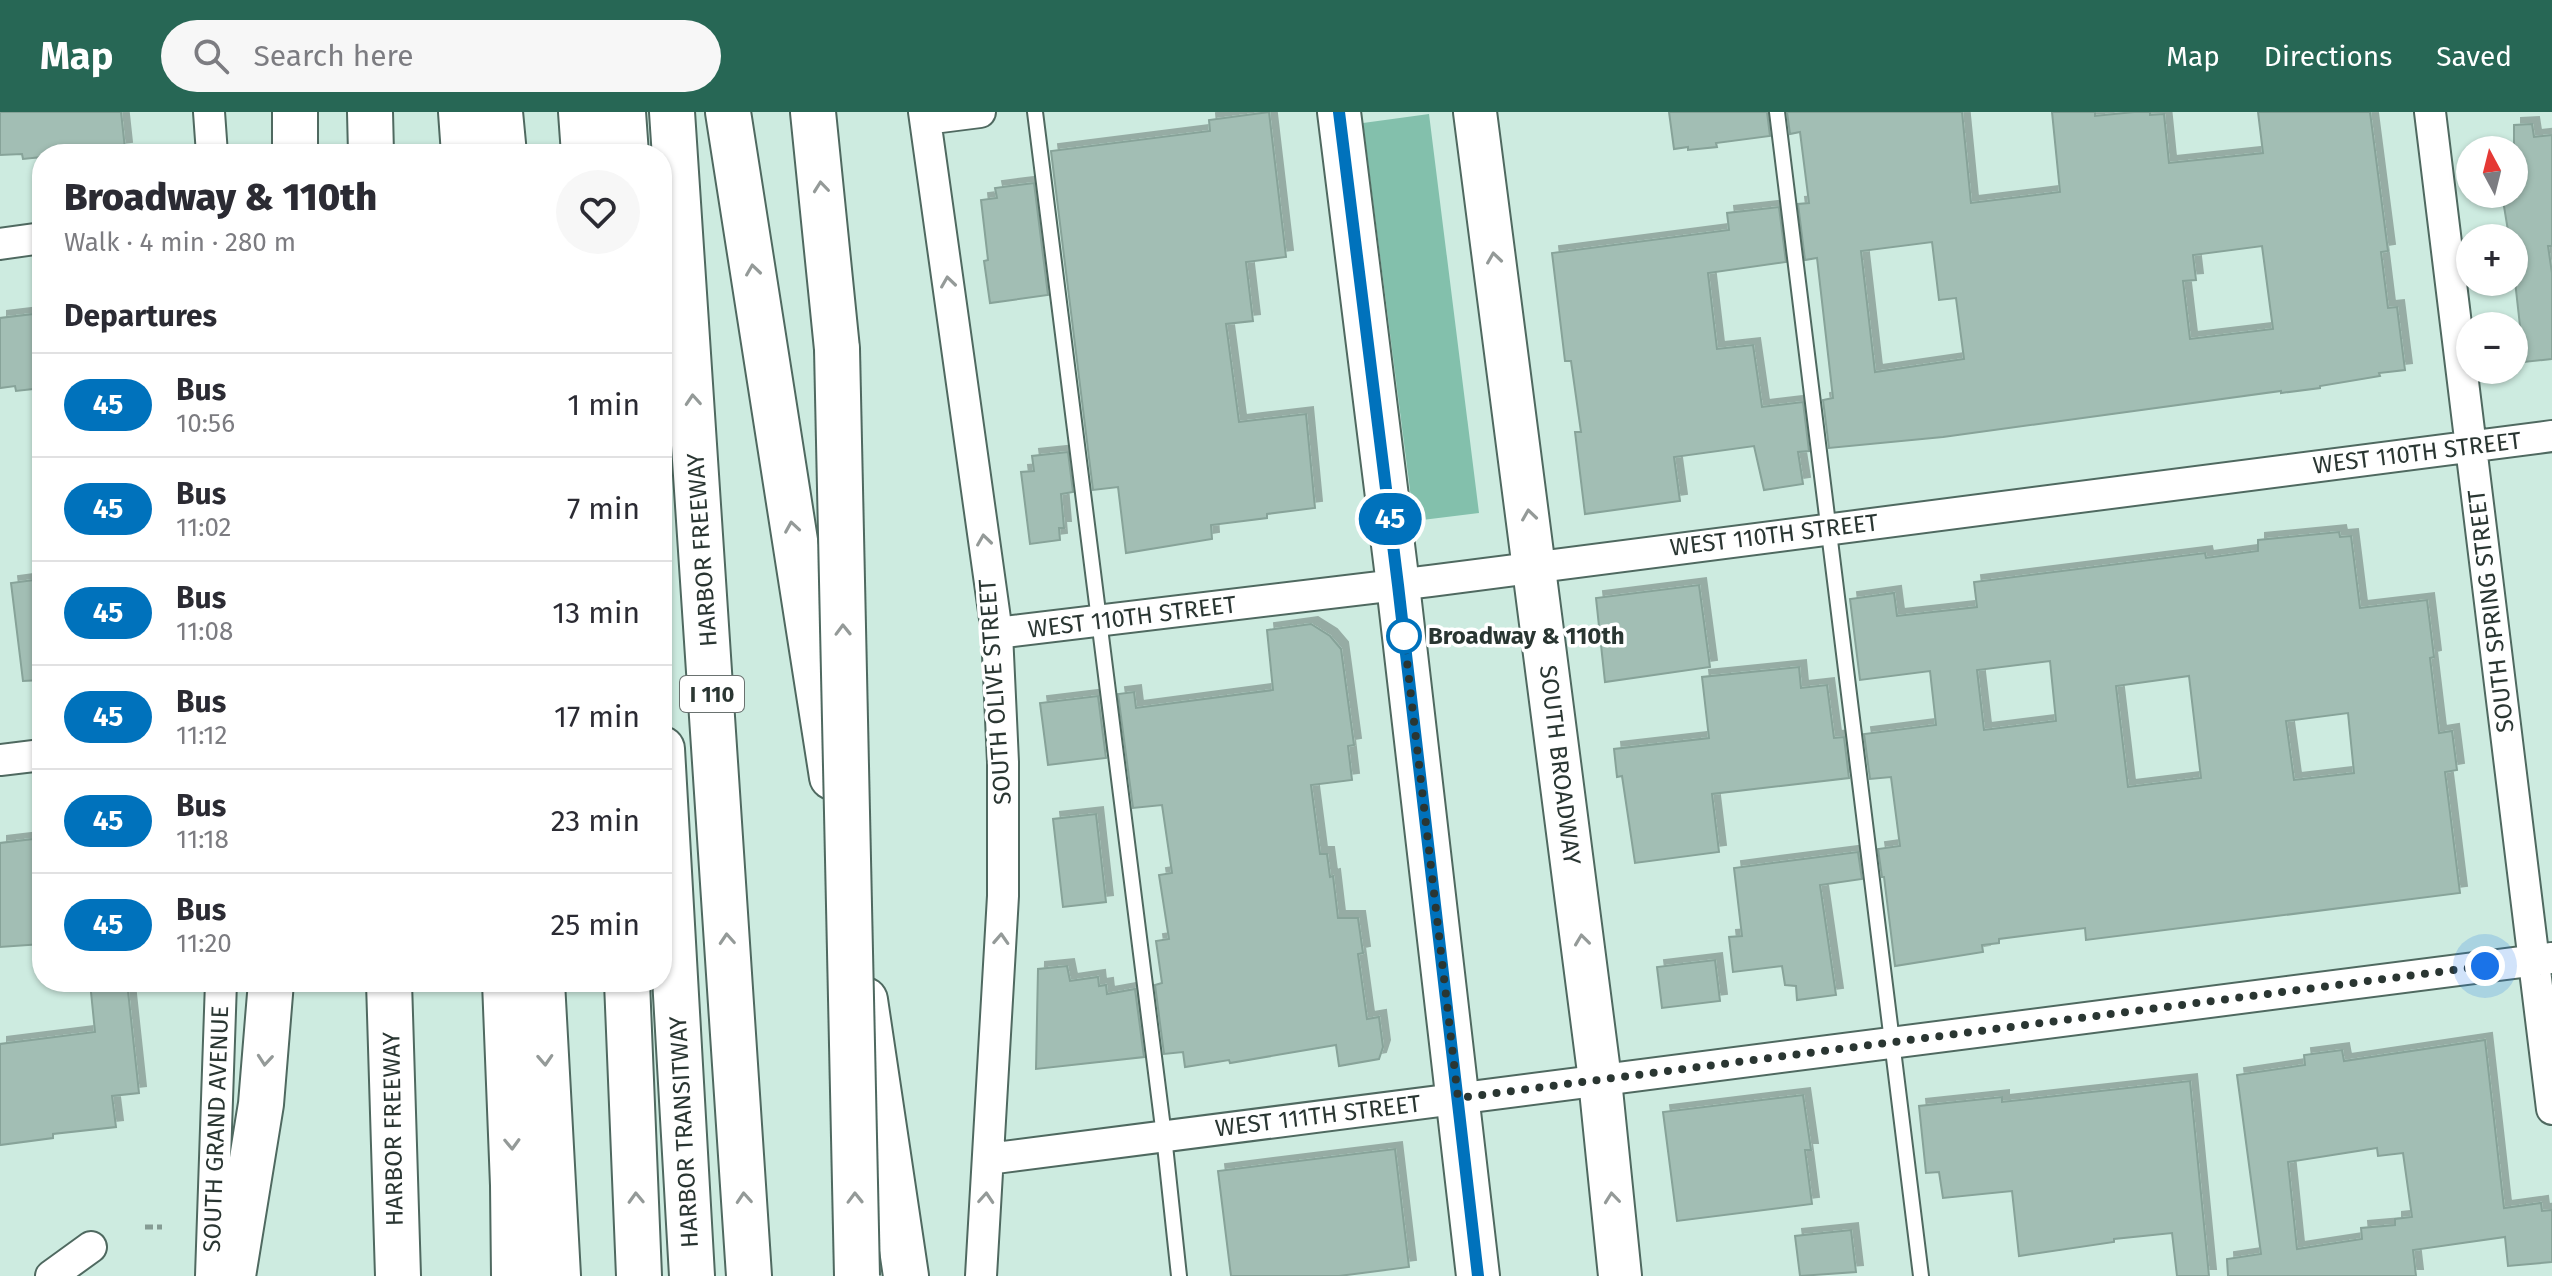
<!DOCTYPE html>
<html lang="en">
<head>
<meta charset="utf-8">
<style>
	:root { --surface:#fff; --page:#f7f7f7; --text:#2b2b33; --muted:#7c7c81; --line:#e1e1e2; --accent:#276755 }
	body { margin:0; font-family:"Fira Sans",sans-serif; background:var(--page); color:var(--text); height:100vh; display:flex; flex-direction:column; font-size:30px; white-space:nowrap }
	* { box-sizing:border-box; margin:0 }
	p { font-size:26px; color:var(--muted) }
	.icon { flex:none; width:44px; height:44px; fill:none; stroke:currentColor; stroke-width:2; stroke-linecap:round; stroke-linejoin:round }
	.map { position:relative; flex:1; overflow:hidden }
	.details { position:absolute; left:32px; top:32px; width:640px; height:848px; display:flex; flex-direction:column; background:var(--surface); border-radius:32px; box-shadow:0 2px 6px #0004 }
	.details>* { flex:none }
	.badge { padding:0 16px; border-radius:26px; font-size:28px; line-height:52px }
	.needle { width:52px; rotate:353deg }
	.tools { position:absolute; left:2456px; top:24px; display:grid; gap:16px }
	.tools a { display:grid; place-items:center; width:72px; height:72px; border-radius:50%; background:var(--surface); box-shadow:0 2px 6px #0004; font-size:40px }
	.you { position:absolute; width:40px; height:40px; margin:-20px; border:6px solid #fff; border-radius:50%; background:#1a73e8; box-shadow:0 0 0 12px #1a73e833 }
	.map>.badge { position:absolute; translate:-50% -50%; box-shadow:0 0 0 4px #fff }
	h2 { padding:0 32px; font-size:30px; line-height:72px }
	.round { display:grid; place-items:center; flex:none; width:84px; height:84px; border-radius:42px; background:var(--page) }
	.summary { display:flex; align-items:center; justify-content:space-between; height:136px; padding:0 32px }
	h1 { font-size:38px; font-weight:800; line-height:60px }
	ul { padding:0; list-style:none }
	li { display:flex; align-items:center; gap:24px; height:104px; padding:0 32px; border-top:2px solid var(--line) }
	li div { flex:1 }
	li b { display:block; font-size:30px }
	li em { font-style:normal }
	li .badge { min-width:88px; font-weight:700; text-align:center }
	header { display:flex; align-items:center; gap:48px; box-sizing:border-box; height:112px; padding:0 40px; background:var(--accent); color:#fff }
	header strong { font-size:38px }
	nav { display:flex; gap:44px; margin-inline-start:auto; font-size:28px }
	.search { width:560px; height:72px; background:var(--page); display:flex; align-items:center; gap:20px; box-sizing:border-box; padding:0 28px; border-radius:44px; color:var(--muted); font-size:30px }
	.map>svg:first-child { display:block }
	.green { fill:#83c0ac }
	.building { fill:#a2beb4; stroke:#87a399; stroke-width:2; fill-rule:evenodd; filter:url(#shadow) }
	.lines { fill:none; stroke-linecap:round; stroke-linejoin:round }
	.service-casing { stroke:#4f6960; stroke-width:18 }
	.minor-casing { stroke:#4f6960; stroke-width:34 }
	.secondary-casing { stroke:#4f6960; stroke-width:46 }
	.motorway-casing { stroke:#4f6960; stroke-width:48 }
	.path { stroke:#859c94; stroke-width:5; stroke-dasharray:8 4; stroke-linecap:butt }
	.service { stroke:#fff; stroke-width:14 }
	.minor { stroke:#fff; stroke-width:30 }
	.secondary { stroke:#fff; stroke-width:42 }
	.motorway { stroke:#fff; stroke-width:44 }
	.motorway-bridge-casing { stroke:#4f6960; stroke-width:48; stroke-linecap:butt }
	.motorway-bridge { stroke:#fff; stroke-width:44 }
	.oneway { stroke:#949a98 }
	.line-casing { stroke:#fff; stroke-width:18 }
	.line { stroke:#0072bc; stroke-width:12 }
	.walk { stroke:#2a3632; stroke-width:8; stroke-dasharray:0 14.4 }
	.stop-dot { fill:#fff; stroke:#0072bc; stroke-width:4 }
	.labels { text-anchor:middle; stroke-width:7; stroke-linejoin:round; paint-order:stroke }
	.shield { fill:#fff; stroke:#6a7270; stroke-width:2 }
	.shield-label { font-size:22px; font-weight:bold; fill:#2a3632 }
	.street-label { font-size:24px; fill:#2a3632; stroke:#fff }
	.stop-label { font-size:24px; font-weight:bold; fill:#2a3632; stroke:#fff; text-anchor:start }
</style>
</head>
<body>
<header>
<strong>Map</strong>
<div class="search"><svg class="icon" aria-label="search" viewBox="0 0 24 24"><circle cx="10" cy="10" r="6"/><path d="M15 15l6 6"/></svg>Search here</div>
<nav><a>Map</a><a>Directions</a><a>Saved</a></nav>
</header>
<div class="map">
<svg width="2552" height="1164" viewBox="0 0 2552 1164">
	<defs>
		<filter id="shadow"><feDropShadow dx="7" dy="-7" stdDeviation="0" flood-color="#0004"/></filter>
	</defs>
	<rect width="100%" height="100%" fill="#cdebe0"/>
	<path class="green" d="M1429,2L1479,401L1414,409L1363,11Z"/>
	<path class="building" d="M0,0H121L125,37L92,41L42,42V45L23,47L22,42L0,43Z
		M1269,0L1286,145L1246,150L1253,209L1226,212L1239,310L1306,302L1315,396L1267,402V406L1211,413L1212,427L1126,441L1118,375L1093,378L1051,39L1210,19L1209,8Z
		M1669,0H1767L1770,24L1716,31L1717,35L1688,38V35L1674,37Z
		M1787,0H1962L1971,91L2060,80L2052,0H2095V4L2134,0H2150V3L2164,2L2169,51L2263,41L2258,0H2370L2388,139L2381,140L2388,196L2397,195L2405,258L2379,261L2380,264L2320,274V276L2281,281V279L1943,325L1829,336L1823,288L1833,286L1817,146L1805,148L1798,92L1809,91L1800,20L1790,22ZM1932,130L1939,188L1956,186L1964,247L1875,260L1861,139ZM2262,134L2273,217L2190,227L2183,169L2196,168L2193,143Z
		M2532,12L2534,25L2552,23V134H2548L2552,161V247L2524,250L2514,160V126L2509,125L2502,82H2514V13Z
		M1034,71L1048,183L990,191L984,149L988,148L981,88L997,86L995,76Z
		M1779,95L1786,150L1708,161L1717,237L1753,233L1762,295L1803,290L1809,339L1798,340L1803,372L1764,378L1754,334L1674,345L1680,389L1585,402L1575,320H1581L1571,249H1565L1552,141L1729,118L1727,101Z
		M42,201V276L16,279L15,274L0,276V206Z
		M1068,340L1073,380L1061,382L1064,416H1059L1060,428L1030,432L1021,360L1034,359L1032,344Z
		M2339,420L2340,425L2351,424L2360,496L2427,488L2434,545L2430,546L2439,621L2452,619L2457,658L2445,660L2460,781L2086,828L2085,816L1999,827V831L1982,833L1983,840L1895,854L1884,765H1882L1878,737L1900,734L1891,665L1870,667L1864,622L1936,613L1930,559L1860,568L1850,487L1894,481L1897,504L1977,495L1974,470L2205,441L2206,446L2258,439V428ZM2050,549L2056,609L1984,618L1977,558ZM2189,564L2201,666L2128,675L2116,574ZM2348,601L2354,661L2294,668L2286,609Z
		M42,467V568L23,569L11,471Z
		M1699,473L1710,555L1605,570L1596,486Z
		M1311,512L1330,524L1341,537L1354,633L1348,634L1352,668L1311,673L1320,742H1327L1330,765L1333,764L1338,806H1358L1363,841L1358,842L1367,907L1379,905L1383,935L1379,947L1339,954L1336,933L1230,951L1229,948L1185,955L1183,940L1164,942L1155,873L1162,871L1156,829L1169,827L1159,763L1172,761L1162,693L1133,696L1118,582L1134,580L1136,596L1273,578L1267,518Z
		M1799,555L1801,576L1827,573L1834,626L1844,625L1849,666L1712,682L1719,740L1635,751L1622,664L1617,665L1614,637L1709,626L1702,565Z
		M1098,584L1106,646L1048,653L1040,591Z
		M1096,702L1106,790L1063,795L1053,707Z
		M42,726V832L0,835V731Z
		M1858,740L1862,767L1820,773L1836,883L1797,888L1796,874L1785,873L1782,854L1733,860L1729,825L1742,824L1734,756Z
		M1715,848L1720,889L1662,896L1657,855Z
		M1067,854L1070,869L1098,865L1099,874L1106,873L1107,882L1135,877L1144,945L1036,957L1038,857Z
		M90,870H127L139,981L112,984L116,1015L53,1022V1026L0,1033V932L95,920Z
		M2485,928L2504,1096L2541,1091L2542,1099L2552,1098V1150L2508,1154L2505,1125L2413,1138L2416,1164H2228L2227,1147L2261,1142L2237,963L2305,953L2304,943L2342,938L2344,949ZM2377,1036L2378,1044L2403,1041L2412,1105L2395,1107V1113L2361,1116L2362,1127L2297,1137L2288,1050Z
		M2190,969L2209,1164H2177L2172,1121L2114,1127V1130L2019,1144L2012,1079L1943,1086L1939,1060L1926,1061L1919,994L2002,985V990Z
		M1803,983L1811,1038H1805L1812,1092L1677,1109L1663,1000Z
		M1395,1037L1409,1155L1339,1164H1231L1218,1059Z
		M1851,1118L1856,1160L1800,1164L1795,1124Z"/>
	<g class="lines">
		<g class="service-casing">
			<path id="service" d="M1035,0L1164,1024L1179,1164
				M1777,0L1921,1164"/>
		</g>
		<g class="minor-casing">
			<path id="minor" d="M209,0L212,42
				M924,0L997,521L1003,650V784L981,1164
				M2430,0L2552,997
				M925,7L980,0
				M0,132L42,126
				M997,521L1430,469L2552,324
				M0,648L42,643
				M988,1047L2552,846
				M51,1164L91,1135
				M211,1164L221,870"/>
		</g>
		<g class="secondary-casing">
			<path id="secondary" d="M1339,0L1398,473L1478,1164
				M1475,0L1600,968L1620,1164"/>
		</g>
		<g class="motorway-casing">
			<path id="motorway" d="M370,0L371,42
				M461,0L464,42
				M500,0L504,42
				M581,0L584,42
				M623,0L626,42
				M672,0L749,1164
				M728,0L832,665
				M813,0L837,237
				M295,42V0
				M662,637L692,1164
				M389,870L398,1164
				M505,870L513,1073L514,1164
				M542,870L558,1164
				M627,870L639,1164
				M865,888L906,1164
				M233,1164L261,992L271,870"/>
		</g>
		<path class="path" d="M145,1115H162"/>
		<use href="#service" class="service"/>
		<use href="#minor" class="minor"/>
		<use href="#secondary" class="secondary"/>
		<use href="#motorway" class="motorway"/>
		<g class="motorway-bridge-casing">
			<path id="motorway-bridge" d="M837,237L857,1164"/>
		</g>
		<use href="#motorway-bridge" class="motorway-bridge"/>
	</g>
	<defs><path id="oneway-chevron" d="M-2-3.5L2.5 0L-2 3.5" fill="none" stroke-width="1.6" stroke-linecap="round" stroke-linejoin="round" transform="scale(2)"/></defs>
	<g class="oneway">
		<use href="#oneway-chevron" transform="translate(821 75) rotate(-96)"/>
		<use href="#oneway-chevron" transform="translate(1494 146) rotate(-98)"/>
		<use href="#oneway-chevron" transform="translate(753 158) rotate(-98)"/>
		<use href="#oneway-chevron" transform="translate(948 170) rotate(-98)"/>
		<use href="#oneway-chevron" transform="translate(693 288) rotate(-94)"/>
		<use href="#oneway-chevron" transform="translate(1529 403) rotate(-98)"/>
		<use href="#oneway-chevron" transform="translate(792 415) rotate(-99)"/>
		<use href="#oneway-chevron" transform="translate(984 428) rotate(-98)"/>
		<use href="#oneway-chevron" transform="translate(843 518) rotate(-91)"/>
		<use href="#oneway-chevron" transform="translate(727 827) rotate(-94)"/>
		<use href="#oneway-chevron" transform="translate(1001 827) rotate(-87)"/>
		<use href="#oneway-chevron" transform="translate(1582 828) rotate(-97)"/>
		<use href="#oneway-chevron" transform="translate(265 948) rotate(95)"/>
		<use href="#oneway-chevron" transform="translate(545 948) rotate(87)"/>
		<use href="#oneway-chevron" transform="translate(512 1032) rotate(88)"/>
		<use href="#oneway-chevron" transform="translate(636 1086) rotate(-92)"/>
		<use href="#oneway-chevron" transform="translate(744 1086) rotate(-94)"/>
		<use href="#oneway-chevron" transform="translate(855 1086) rotate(-91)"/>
		<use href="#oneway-chevron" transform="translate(986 1086) rotate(-86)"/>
		<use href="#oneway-chevron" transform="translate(1612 1086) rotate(-96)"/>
	</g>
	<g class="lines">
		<g class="line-casing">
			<path id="line" d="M1339,0L1398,473L1478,1164"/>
		</g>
		<use href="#line" class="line"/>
		<path class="walk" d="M1404,524L1458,986L2485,854"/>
	</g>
	<circle class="stop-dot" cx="1404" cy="524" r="16"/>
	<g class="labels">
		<rect class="shield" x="680" y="564" width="64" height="36" rx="6"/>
		<g class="shield-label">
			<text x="712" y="590">I 110</text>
		</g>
		<g class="street-label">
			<text transform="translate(2417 341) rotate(-7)" y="8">WEST 110TH STREET</text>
			<text transform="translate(1774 423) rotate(-7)" y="8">WEST 110TH STREET</text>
			<text transform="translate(702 438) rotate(-94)" y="8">HARBOR FREEWAY</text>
			<text transform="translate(2491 499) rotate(-97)" y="8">SOUTH SPRING STREET</text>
			<text transform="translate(1132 505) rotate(-7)" y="8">WEST 110TH STREET</text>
			<text transform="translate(995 580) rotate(-94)" y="8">SOUTH OLIVE STREET</text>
			<text transform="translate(1560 653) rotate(83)" y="8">SOUTH BROADWAY</text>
			<text transform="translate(1318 1004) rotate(-7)" y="8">WEST 111TH STREET</text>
			<text transform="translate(216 1017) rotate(-88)" y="8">SOUTH GRAND AVENUE</text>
			<text transform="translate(393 1017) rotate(-91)" y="8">HARBOR FREEWAY</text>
			<text transform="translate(684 1020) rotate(-93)" y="8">HARBOR TRANSITWAY</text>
		</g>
		<g class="stop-label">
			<text x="1428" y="532">Broadway &amp; 110th</text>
		</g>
	</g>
</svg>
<div class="tools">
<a><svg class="needle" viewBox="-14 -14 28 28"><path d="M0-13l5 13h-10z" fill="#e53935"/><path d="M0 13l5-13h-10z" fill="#7c7c81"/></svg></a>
<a>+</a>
<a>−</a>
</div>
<div class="you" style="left:2485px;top:854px"></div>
<b class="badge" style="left:1390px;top:407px;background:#0072bc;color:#fff">45</b>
<section class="details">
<div class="summary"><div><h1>Broadway &amp; 110th</h1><p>Walk · 4 min · 280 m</p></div><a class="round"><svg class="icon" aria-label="heart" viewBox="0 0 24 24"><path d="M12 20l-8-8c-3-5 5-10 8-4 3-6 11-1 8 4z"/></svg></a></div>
<h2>Departures</h2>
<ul>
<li><span class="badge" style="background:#0072bc;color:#fff">45</span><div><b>Bus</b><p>10:56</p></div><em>1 min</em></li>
<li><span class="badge" style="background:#0072bc;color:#fff">45</span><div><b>Bus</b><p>11:02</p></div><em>7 min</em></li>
<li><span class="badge" style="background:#0072bc;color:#fff">45</span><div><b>Bus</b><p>11:08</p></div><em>13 min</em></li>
<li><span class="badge" style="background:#0072bc;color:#fff">45</span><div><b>Bus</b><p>11:12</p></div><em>17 min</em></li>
<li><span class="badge" style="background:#0072bc;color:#fff">45</span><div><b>Bus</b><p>11:18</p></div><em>23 min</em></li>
<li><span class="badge" style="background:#0072bc;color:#fff">45</span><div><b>Bus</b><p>11:20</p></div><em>25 min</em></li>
</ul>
</section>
</div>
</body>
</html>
